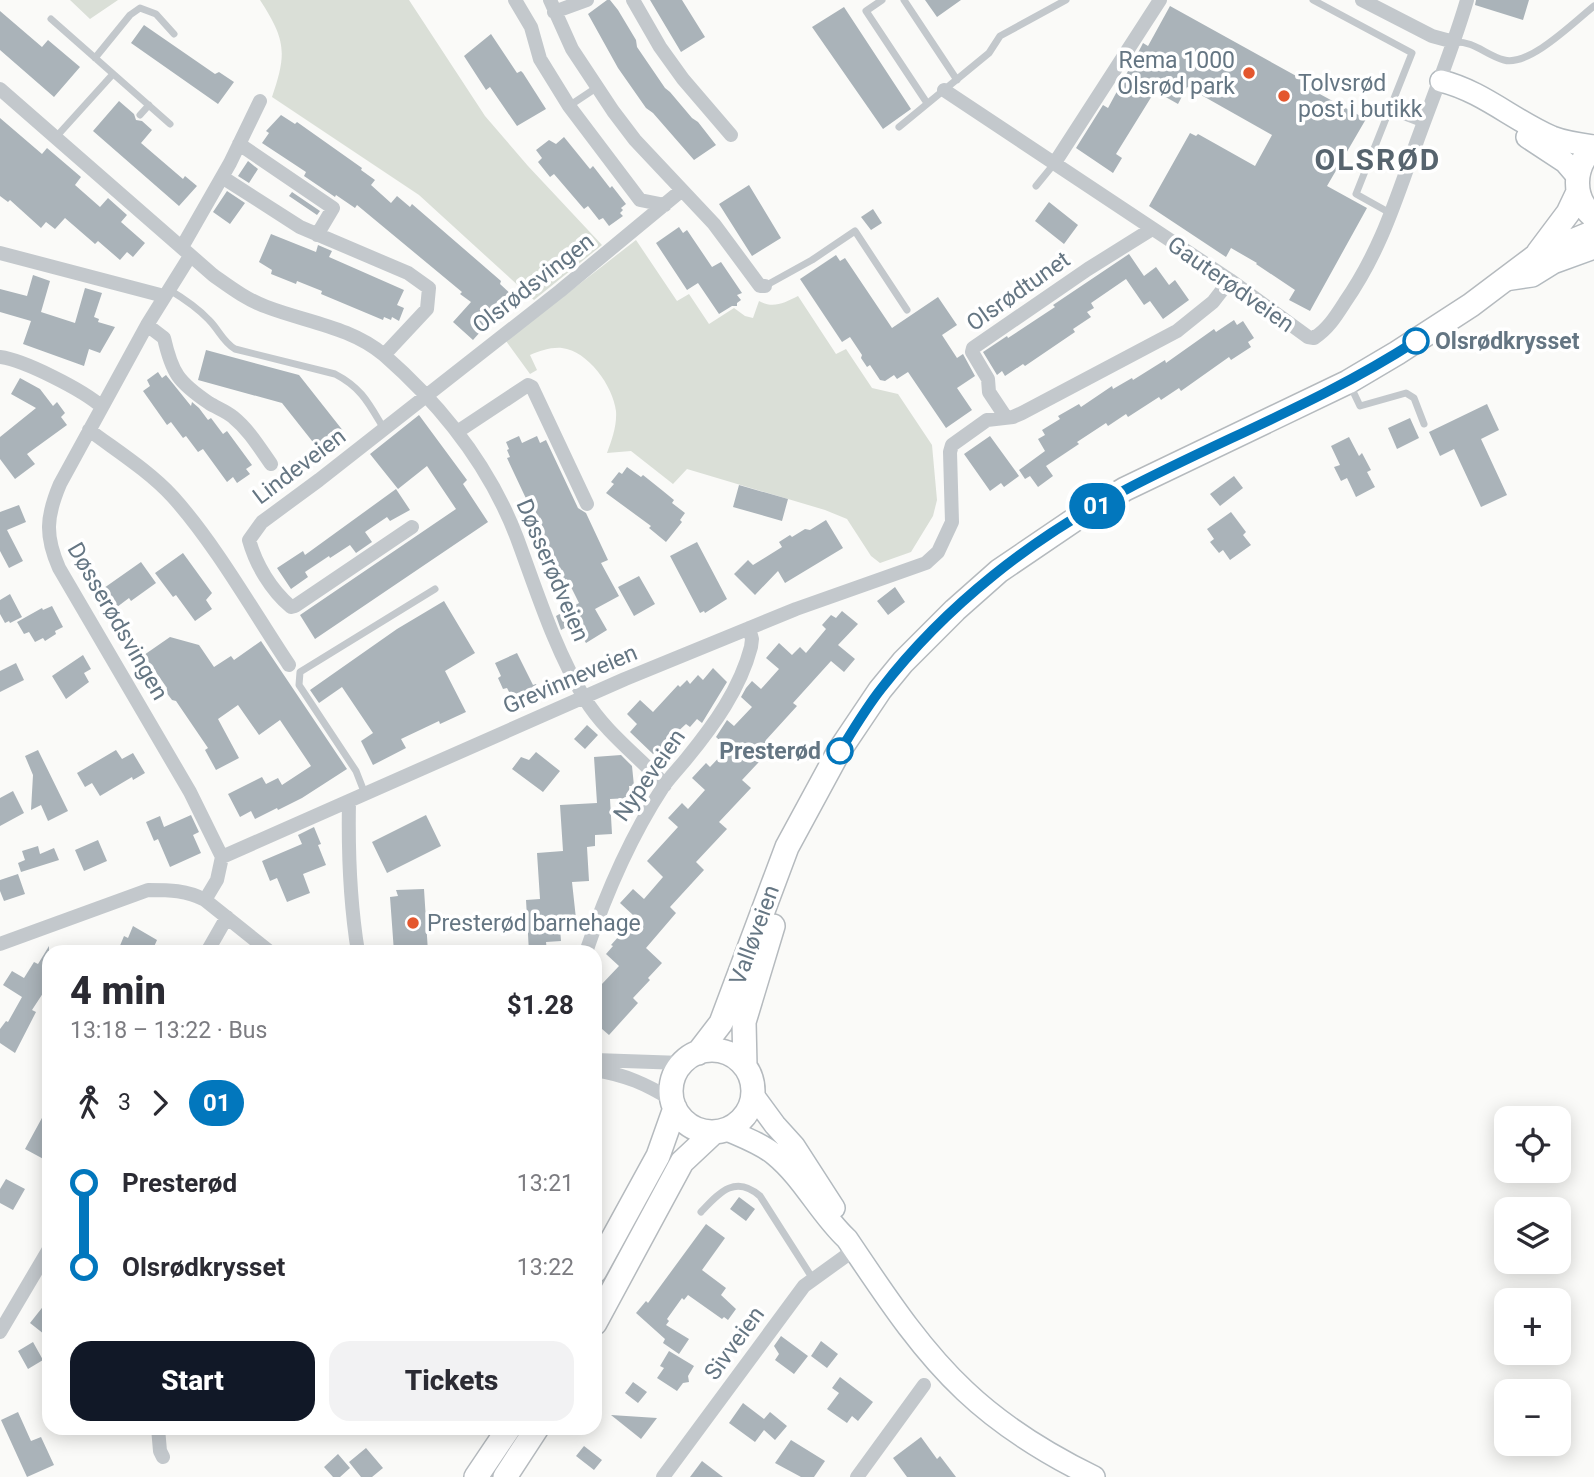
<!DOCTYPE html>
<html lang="en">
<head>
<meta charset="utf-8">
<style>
	:root { --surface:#fff; --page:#f2f2f3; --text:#2b2b33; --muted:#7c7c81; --accent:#111827 }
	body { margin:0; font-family:Roboto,sans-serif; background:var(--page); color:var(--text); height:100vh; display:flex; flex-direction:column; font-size:26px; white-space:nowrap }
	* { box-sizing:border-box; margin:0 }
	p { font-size:23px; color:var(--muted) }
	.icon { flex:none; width:38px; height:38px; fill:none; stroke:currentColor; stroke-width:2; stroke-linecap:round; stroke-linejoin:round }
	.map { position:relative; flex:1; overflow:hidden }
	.drawer { position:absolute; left:42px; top:945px; width:560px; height:490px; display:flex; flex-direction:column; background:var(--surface); border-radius:21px; box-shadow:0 4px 18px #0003 }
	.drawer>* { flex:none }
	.badge { padding:0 14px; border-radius:23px; font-size:24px; line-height:46px }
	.fabs { position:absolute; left:1494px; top:1106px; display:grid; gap:14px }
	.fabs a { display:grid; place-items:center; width:77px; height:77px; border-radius:14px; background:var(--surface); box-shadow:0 4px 18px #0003; font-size:35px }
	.map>.badge { position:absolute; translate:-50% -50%; box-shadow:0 0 0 4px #fff }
	.legs { display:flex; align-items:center; gap:10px; height:77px; padding:0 28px; font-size:23px }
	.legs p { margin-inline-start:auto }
	.overview { display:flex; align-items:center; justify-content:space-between; height:119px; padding:0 28px }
	h1 { font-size:38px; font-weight:800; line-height:52px }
	.action { display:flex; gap:14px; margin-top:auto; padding:14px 28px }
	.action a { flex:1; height:80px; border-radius:21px; background:var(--accent); color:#fff; font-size:28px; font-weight:800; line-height:80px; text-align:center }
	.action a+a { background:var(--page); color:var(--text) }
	ul { padding:0 28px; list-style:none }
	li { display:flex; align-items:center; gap:24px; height:84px; font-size:26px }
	li i { display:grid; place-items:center; width:10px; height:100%; margin:0 9px; background:currentColor }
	li i::after { content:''; width:18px; height:18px; margin:-9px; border:5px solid; border-radius:50%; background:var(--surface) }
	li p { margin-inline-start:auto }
	li:first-child i { background:linear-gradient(#0000 50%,currentColor 0) }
	li:last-child i { background:linear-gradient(currentColor 50%,#0000 0) }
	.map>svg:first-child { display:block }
	.green { fill:#dadfd7 }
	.building { fill:#aab3b9 }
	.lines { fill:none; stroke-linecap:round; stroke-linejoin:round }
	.secondary-casing { stroke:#b3babf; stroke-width:24 }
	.primary-casing { stroke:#b5babe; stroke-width:26 }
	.service { stroke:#c3c8cc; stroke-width:7 }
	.minor { stroke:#c3c8cc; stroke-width:14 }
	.secondary { stroke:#fff; stroke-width:21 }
	.primary { stroke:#fff; stroke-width:23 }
	.line-1-casing { stroke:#fff; stroke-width:16 }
	.line-1 { stroke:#0277bd; stroke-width:10 }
	.poi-dot { fill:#e4572e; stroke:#fff; stroke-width:2.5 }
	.stop-1-dot { fill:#fff; stroke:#0277bd; stroke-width:3.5 }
	.labels { text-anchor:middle; stroke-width:7; stroke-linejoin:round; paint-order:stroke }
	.poi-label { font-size:23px; fill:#657683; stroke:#fff; text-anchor:start }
	.street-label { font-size:23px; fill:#657683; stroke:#fff }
	.stop-label { font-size:23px; font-weight:bold; fill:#657683; stroke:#fff; text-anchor:start }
	.district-label { font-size:30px; font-weight:bold; letter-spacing:2px; fill:#57646e; stroke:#fff }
</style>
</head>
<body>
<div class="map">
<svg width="1594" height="1477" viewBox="0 0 1594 1477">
	<rect width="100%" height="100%" fill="#fafaf8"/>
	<path class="green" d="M70,0H118L90,19Z
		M260,0H409L485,116L528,166L602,245L534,300L419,195L272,97C287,53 286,40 260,0Z
		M636,240L677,301L689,294L709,324L734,308L745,316L753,318L759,301C773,309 784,303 798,296L836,354L846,349L872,388L898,394L932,445L937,500L933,516L911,552L880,563L871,556L847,519L825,510L687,469L673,484L631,451L607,453C612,439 617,426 616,411C613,386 588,351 562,348C551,347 540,351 530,355L537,370L530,374L506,341Z"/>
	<path class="building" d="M607,0H610L618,10L636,40L637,47L665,88L670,92L692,118L698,122L716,145L694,160L653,113L646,108L618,68L588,14Z
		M650,0H682L705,37L681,52Z
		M925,0H961L937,17Z
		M1476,0H1529L1523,20L1475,5Z
		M1170,6L1318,88L1316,92L1366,119L1327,186L1367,208L1310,311L1289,300L1295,290L1256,264L1257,263L1231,248L1226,257L1149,206L1190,133L1196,136L1198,134L1255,166L1272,135L1187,87L1178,104L1155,91L1116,154L1122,158L1113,173L1076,148L1103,105L1108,108L1141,47L1143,43L1148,46Z
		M844,7L911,109L883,129L812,27Z
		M0,11L42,47L48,40L80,67L54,97L0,50Z
		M144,25L215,74L219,72L234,82L218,104L131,43Z
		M491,34L517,73L521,71L523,73L546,109L517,126L490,87L486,90L464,56Z
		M119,101L134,114L136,120L142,121L152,130L141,143L183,179L185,176L197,186L179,206L93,131Z
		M281,115L295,124L297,122L362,168L361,170L375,180L371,185L391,203L397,196L410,207L412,204L501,281L500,284L512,295L506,302L508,304L500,314L498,312L473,340L453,322L471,302L460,294L462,292L357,205L355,208L336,195L335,197L304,176L306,172L262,143L269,133L266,131Z
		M0,118L42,154L47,148L81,177L75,185L100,207L108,198L127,215L121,222L145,243L133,257L127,252L120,260L98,241L95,244L65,218L55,229L46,222L41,228L10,200L8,202L0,196Z
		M564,137L590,169L593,166L610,188L612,186L626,204L621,208L623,210L620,213L623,216L609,226L603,218L599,220L588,206L584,209L554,174L550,177L538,162L542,158L536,150L549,140L556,144Z
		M248,161L258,169L249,183L238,176Z
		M749,185L781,238L752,256L719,204Z
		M227,191L245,203L230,224L213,212Z
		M292,192L320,211L317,215L289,196Z
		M1049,202L1078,225L1064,244L1035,221Z
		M873,209L882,223L871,230L861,217Z
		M679,227L683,233L687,230L712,267L721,262L742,293L737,295L741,300L737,303V306H732L719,314L698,283L687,290L656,243Z
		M271,234L316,252L318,245L332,251L329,257L404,290L397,305L404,308L399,321L392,317L391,320L384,317L383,320L321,294L322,291L297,281L296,284L271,274L272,270L259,262Z
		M1129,254L1144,276L1156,267L1169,285L1175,280L1189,300L1163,319L1150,301L1144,305L1126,279L1091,303L1094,308L1087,312L1091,317L1073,329L1075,332L1025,366L1023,364L1005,376L1002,371L997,375L983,352L1007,336L1008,338L1055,307L1053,305Z
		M836,255L840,261L845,258L892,328L938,297L957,325L942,335L957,358L963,354L975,376L957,388L972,410L946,428L908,372L897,379L894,375L885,381L880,380L870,365L867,367L861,358L862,355L850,337L842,342L800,279Z
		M33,275L50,281L41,312L75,323L85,288L102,293L94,317L99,319L98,322L115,327L100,353L89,349L84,366L23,344L31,321L0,312V289L27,296Z
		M1234,320L1237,325L1243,321L1254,338L1248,342L1251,347L1231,360L1229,357L1181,391L1179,388L1161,400L1159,397L1128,417L1126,414L1108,426L1106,423L1077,442L1079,444L1046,466L1053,476L1038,487L1030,476L1025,479L1019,470L1045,451L1038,439L1045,435L1042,430L1060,419L1058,416L1079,404L1081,407L1112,386L1113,389L1132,378L1133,380L1165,360L1166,363L1214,329L1216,332Z
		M206,350L299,375L344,432L320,451L282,403L198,380Z
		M158,372L162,378L166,375L191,406L192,402L199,408L208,420L211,418L223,434L227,431L252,465L246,469L250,474L237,483L233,477L227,482L203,449L198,452L186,436L183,438L171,422L167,425L143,391L150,386L147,380Z
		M20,378L40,389L53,406L57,402L65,413L61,417L67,425L27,454L35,464L15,479L0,459V437L36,408L11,394Z
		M1487,404L1499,430L1481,439L1507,495L1481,507L1454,449L1440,456L1429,432Z
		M419,415L467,480L463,484L488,522L315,639L300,615L456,509L427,466L398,489L370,454Z
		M1410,418L1419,438L1397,449L1388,428Z
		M519,436L522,443L537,436L540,443L546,440L578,508L586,513L608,560L601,563L619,596L595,609L607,630L586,643L574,623L561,630L556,616L579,603L567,579L564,580L542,532L544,530L533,506L530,507L507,458L510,457L507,450L509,449L506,442Z
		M990,436L1019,476L1004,487L1001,483L990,491L964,454Z
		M1349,437L1359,456L1362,453L1371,470L1367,472L1375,487L1356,497L1347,478L1341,481L1334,467L1340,465L1331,446Z
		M627,467L641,477L643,475L663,491L674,500L672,503L685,513L680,520L682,522L666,542L649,528L651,526L606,493L614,484L611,482L619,472L622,474Z
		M1234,476L1243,488L1220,506L1210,494Z
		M739,485L788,499L782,521L733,507Z
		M396,489L410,510L390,521L387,517L365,532L372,542L356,553L350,545L330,558L329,556L305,572L308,577L291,589L277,568L303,551L305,555Z
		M19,505L26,522L7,530L23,561L9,568L0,551V512Z
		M1231,512L1246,532L1243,535L1251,545L1230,560L1223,550L1219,553L1210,542L1214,539L1207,529Z
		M826,520L843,548L785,583L778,571L755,595L734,574L748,560L753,565L782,547L779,542L790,535L792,537L805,529L810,530Z
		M697,542L727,599L705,613L704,611L700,613L670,556Z
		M183,553L212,593L206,600L212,609L195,621L176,595L173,597L155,573Z
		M141,562L156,583L131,601L129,598L117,607L104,588Z
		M639,576L655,604L634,616L618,587Z
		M895,587L905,602L888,615L877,601Z
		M10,594L22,617L10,623L9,621L5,623L0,614V600Z
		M444,601L475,653L445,671L466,712L440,724L439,721L401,739L406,748L373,765L361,741L373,733L342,687L319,703L310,690L397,629Z
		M52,606L63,627L55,631L56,634L45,641L43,638L35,642L29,632L24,634L17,622L42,608L43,610Z
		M842,611L858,624L838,645L855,659L844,672L831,661L793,703L797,706L766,740L773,747L742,780L751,788L719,822L727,829L696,862L704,870L670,907L676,913L646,948L662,963L648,978L650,980L633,998L638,1003L609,1035L602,1029L595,1036V979L601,985L619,966L606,954L613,946L611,945L628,926L625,923L633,915L620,903L633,889L644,899L663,877L647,861L678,827L668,818L682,803L688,809L705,790L692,778L706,763L710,767L728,748L716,737L727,720L734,726L752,707L741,697L746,688L752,681L761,689L779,669L766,658L779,643L792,655L800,647L806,653L826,629L822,625L831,615L836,618Z
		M170,637L199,645L214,667L231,656L234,660L261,641L347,769L302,798L278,810L277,808L255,819L251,811L240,817L228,794L262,777L266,784L278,778L282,785L311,766L280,720L259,735L238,705L218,719L239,758L216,770L205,750L208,748L176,701L172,700L166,692L167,688L144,655Z
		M517,653L533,685L536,684L542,698L528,704L525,698L515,703L507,688L503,689L498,678L501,676L495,663Z
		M83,655L91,669L84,673L89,682L66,699L52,676Z
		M16,663L24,680L0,692V671Z
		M713,668L727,682L702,723L697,719L690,727L686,724L653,754L630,732L637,724L627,714L640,700L653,712L678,685L680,687L687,680L690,684L698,675L703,680Z
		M587,725L598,735L585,749L574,739Z
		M38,750L68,811L48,821L41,805L31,810L33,775L25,756Z
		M116,750L122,759L133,753L145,773L133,780L132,777L100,796L92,783L85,787L77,773Z
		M536,752L560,771L543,792L512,769L521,757L529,760Z
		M621,755L632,766L634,786H629L630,798L610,799L612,834L595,835V846L587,847L589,881L572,882L577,928L560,929L561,941L546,942L547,952H529L526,900L540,899L537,853L563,851L560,805L597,803L594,757Z
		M13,791L24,813L0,826V798Z
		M191,815L199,832L193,835L201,853L170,867L158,839L154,841L146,822L160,816L164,827Z
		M426,815L441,846L387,873L372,842Z
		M314,827L321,844L318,845L326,865L303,874L310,893L287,902L277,878L270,881L262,861L302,844L298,835Z
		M98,840L107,861L84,871L75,850Z
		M38,846L40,854L54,848L59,860L21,872L18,863L25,860L22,851Z
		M18,874L25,894L4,901L0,891V880Z
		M424,889L428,952H394L390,897L398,896L396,890Z
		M133,926L157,940L153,949L158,952H120L122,949L119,948L124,936L128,938Z
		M49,946V984L32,1010L36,1012L15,1053L0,1043V1029L6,1021L8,1022L22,997L3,985L12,971L24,978L34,962L38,964Z
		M49,1105V1162L25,1149Z
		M6,1179L25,1189L13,1210L0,1203V1189Z
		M739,1197L755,1209L746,1221L730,1209Z
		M706,1224L725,1238L702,1270L726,1288L721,1295L736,1309L728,1320L724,1317L722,1319L688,1295L684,1300L682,1298L667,1319L669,1321L666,1325L689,1339L679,1354L663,1343L665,1339L636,1313L646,1301L648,1303Z
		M49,1299V1338L30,1323Z
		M781,1336L808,1356L794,1374L775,1360L779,1354L774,1346Z
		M821,1341L838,1354L827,1368L811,1356Z
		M33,1342L43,1360L28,1369L18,1351Z
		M669,1351L694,1366L688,1376L689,1382L683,1383L677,1391L657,1378L664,1368L660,1366Z
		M840,1377L873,1402L858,1421L852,1416L847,1423L827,1409L839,1393L832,1388Z
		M633,1382L647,1392L638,1403L625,1393Z
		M743,1403L764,1419L770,1412L787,1426L775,1440L764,1430L755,1442L729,1423Z
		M18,1412L31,1441L41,1437L54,1465L27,1477L1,1420Z
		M611,1415L657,1418L641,1439Z
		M921,1437L937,1459L940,1456L956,1477H907L893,1458Z
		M791,1440L825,1461L814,1477H801L775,1463Z
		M584,1446L602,1460L594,1470L576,1456Z
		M366,1448L383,1468L372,1477H361L349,1462Z
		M338,1454L350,1468L340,1477H333L324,1467Z
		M702,1461L723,1477H690Z"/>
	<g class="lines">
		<g class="secondary-casing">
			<path id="secondary" d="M1441,81C1482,91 1513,120 1552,137C1565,142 1579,144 1594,146
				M1527,137L1565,162L1577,176
				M1505,280L1532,276L1553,263L1594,248
				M753,1095L775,1125L794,1146L834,1208
				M727,1130C743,1137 762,1144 775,1155C804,1179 820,1214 847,1239C883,1292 918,1347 965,1391C1003,1427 1047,1454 1094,1477"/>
		</g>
		<g class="primary-casing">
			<path id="primary" d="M1594,147C1573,166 1571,198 1594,217
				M1538,253L1568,213L1578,192
				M671 1091a41 41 0 1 1 82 0a41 41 0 1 1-82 0Z
				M698,1053L721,1023L787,847L839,751L880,690L903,662L955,610L999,571L1080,516L1125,489L1348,382L1397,353L1471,305L1536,256L1594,232
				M745,1066L744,1022L773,926
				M595,1271L658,1156L675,1108
				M595,1323L682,1162L714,1132
				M476,1477L509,1428
				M505,1477L537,1428"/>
		</g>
		<path class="service" d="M882,0L866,11L927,103
			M904,0L957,80
			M1313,0L1412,53L1356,194L1390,213
			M51,19L170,124
			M1454,42C1475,41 1485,55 1504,60C1529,67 1574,22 1594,6
			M95,58L130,15L140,8L156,14L174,34
			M569,106L596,88
			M1389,111L1423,124
			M140,115L149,105
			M899,127L989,53L1000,36L1066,0
			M56,137L113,74
			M1036,186L1054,164
			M765,286L812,260L855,231L907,310
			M168,289C183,298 197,307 209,320C219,330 223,342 235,349L335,374C362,388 369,404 384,429
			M1350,385L1360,406L1406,393L1414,398L1424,424
			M365,794L356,771L299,685L300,672L435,589
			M701,1212C719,1193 735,1174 760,1196L813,1279"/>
		<path class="minor" d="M515,0L531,27L540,59L569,106L640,200L665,205
			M550,0L572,49L613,111L635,140L714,224L760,286H765
			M633,0L660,47L683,79L731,135
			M1362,0L1432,36L1454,42
			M554,12L587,0
			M0,89L213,275C230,287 247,300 267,307C306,322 351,327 384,355C441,405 490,467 517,538C537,592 555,650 585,699C605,732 639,757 665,785
			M944,90L1230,280L1308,337L1314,338C1328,329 1336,316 1345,302C1381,250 1396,199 1417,141C1434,94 1453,48 1467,0
			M239,144L333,208L317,235
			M1054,164L1160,0
			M222,177L300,227L408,273L429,288L427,309L384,355
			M182,247L230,163L260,101
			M0,253L164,296
			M190,256L147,325L60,484C46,517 45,536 59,568L190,792L222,857L217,880L205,900
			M147,325L164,338C172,373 178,382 209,403C217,408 226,411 233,417C249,430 259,447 271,464
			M0,357C24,360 83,390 102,407
			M1005,416L989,392L988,379L972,352L973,348L1088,269L1152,229
			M89,430C117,451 149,471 173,497C216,545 253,611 289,665
			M457,432L528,385L532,387L587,504
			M412,527L295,606L291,607C271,590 256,565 249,540L262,522L319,480L560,291L682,190
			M349,802C348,852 350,903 358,952
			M222,857L625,679L796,609L926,563L938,552L952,522L950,452L952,445L987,420L1013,417L1022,413L1177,331L1213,302L1230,280
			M0,944L148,890C169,890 187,890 205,900L270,952
			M207,952L227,917
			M586,952C606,893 629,839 663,787C670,777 679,768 687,758C714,725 740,689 751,647L752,639L749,628
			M595,1060L682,1063
			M595,1070C626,1075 646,1084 672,1100
			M0,1332L49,1249
			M158,1428L160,1451L163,1457
			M663,1477L804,1286L854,1250
			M857,1477L924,1385"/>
		<use href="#secondary" class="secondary"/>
		<use href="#primary" class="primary"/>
	</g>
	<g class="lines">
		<g class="line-1-casing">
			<path id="line-1" d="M840,751C853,730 866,708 881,689C945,606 1034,536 1127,489C1223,439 1325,400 1416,341"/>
		</g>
		<use href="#line-1" class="line-1"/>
	</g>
	<g class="poi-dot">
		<circle cx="1249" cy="73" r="7"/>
		<circle cx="1284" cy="96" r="7"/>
		<circle cx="413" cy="923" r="7"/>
	</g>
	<g class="stop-1-dot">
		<circle cx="1416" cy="341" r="12"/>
		<circle cx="840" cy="751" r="12"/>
	</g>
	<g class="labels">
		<g class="poi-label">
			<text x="1235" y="68" text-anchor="end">Rema 1000<tspan x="1235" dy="26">Olsrød park</tspan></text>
			<text x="1298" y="91">Tolvsrød<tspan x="1298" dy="26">post i butikk</tspan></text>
			<text x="427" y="931">Presterød barnehage</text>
		</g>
		<g class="street-label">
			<text transform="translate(533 283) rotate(-38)" y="8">Olsrødsvingen</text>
			<text transform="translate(1231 284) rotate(35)" y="8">Gauterødveien</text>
			<text transform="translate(1018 291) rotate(-35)" y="8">Olsrødtunet</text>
			<text transform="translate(299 466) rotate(-37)" y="8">Lindeveien</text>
			<text transform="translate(553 570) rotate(67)" y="8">Døsserødveien</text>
			<text transform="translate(118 621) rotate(60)" y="8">Døsserødsvingen</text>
			<text transform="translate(570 679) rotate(-23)" y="8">Grevinneveien</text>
			<text transform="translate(649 775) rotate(-55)" y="8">Nypeveien</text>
			<text transform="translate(754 935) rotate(-70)" y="8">Valløveien</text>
			<text transform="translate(734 1343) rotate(-54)" y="8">Sivveien</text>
		</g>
		<g class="stop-label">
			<text x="1435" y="349">Olsrødkrysset</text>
			<text x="821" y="759" text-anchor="end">Presterød</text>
		</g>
		<g class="district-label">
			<text x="1378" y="170">OLSRØD</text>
		</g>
	</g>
</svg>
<div class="fabs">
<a><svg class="icon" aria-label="locate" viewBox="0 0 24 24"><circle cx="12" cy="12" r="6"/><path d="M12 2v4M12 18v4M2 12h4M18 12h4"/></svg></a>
<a><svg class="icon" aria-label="layers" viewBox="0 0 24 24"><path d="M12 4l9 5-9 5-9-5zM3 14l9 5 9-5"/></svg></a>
<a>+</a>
<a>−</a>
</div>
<b class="badge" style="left:1097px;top:506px;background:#0277bd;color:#fff">01</b>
<section class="drawer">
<div class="overview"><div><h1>4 min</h1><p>13:18 – 13:22 · Bus</p></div><b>$1.28</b></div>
<div class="legs"><svg class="icon" aria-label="walk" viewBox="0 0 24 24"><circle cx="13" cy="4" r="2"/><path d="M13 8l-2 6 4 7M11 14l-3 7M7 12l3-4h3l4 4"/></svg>3<svg class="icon" aria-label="forward" viewBox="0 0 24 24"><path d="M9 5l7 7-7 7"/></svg><b class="badge" style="background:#0277bd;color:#fff">01</b></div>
<ul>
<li><i style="color:#0277bd"></i><b>Presterød</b><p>13:21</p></li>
<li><i style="color:#0277bd"></i><b>Olsrødkrysset</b><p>13:22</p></li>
</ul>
<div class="action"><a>Start</a><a>Tickets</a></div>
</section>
</div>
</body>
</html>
